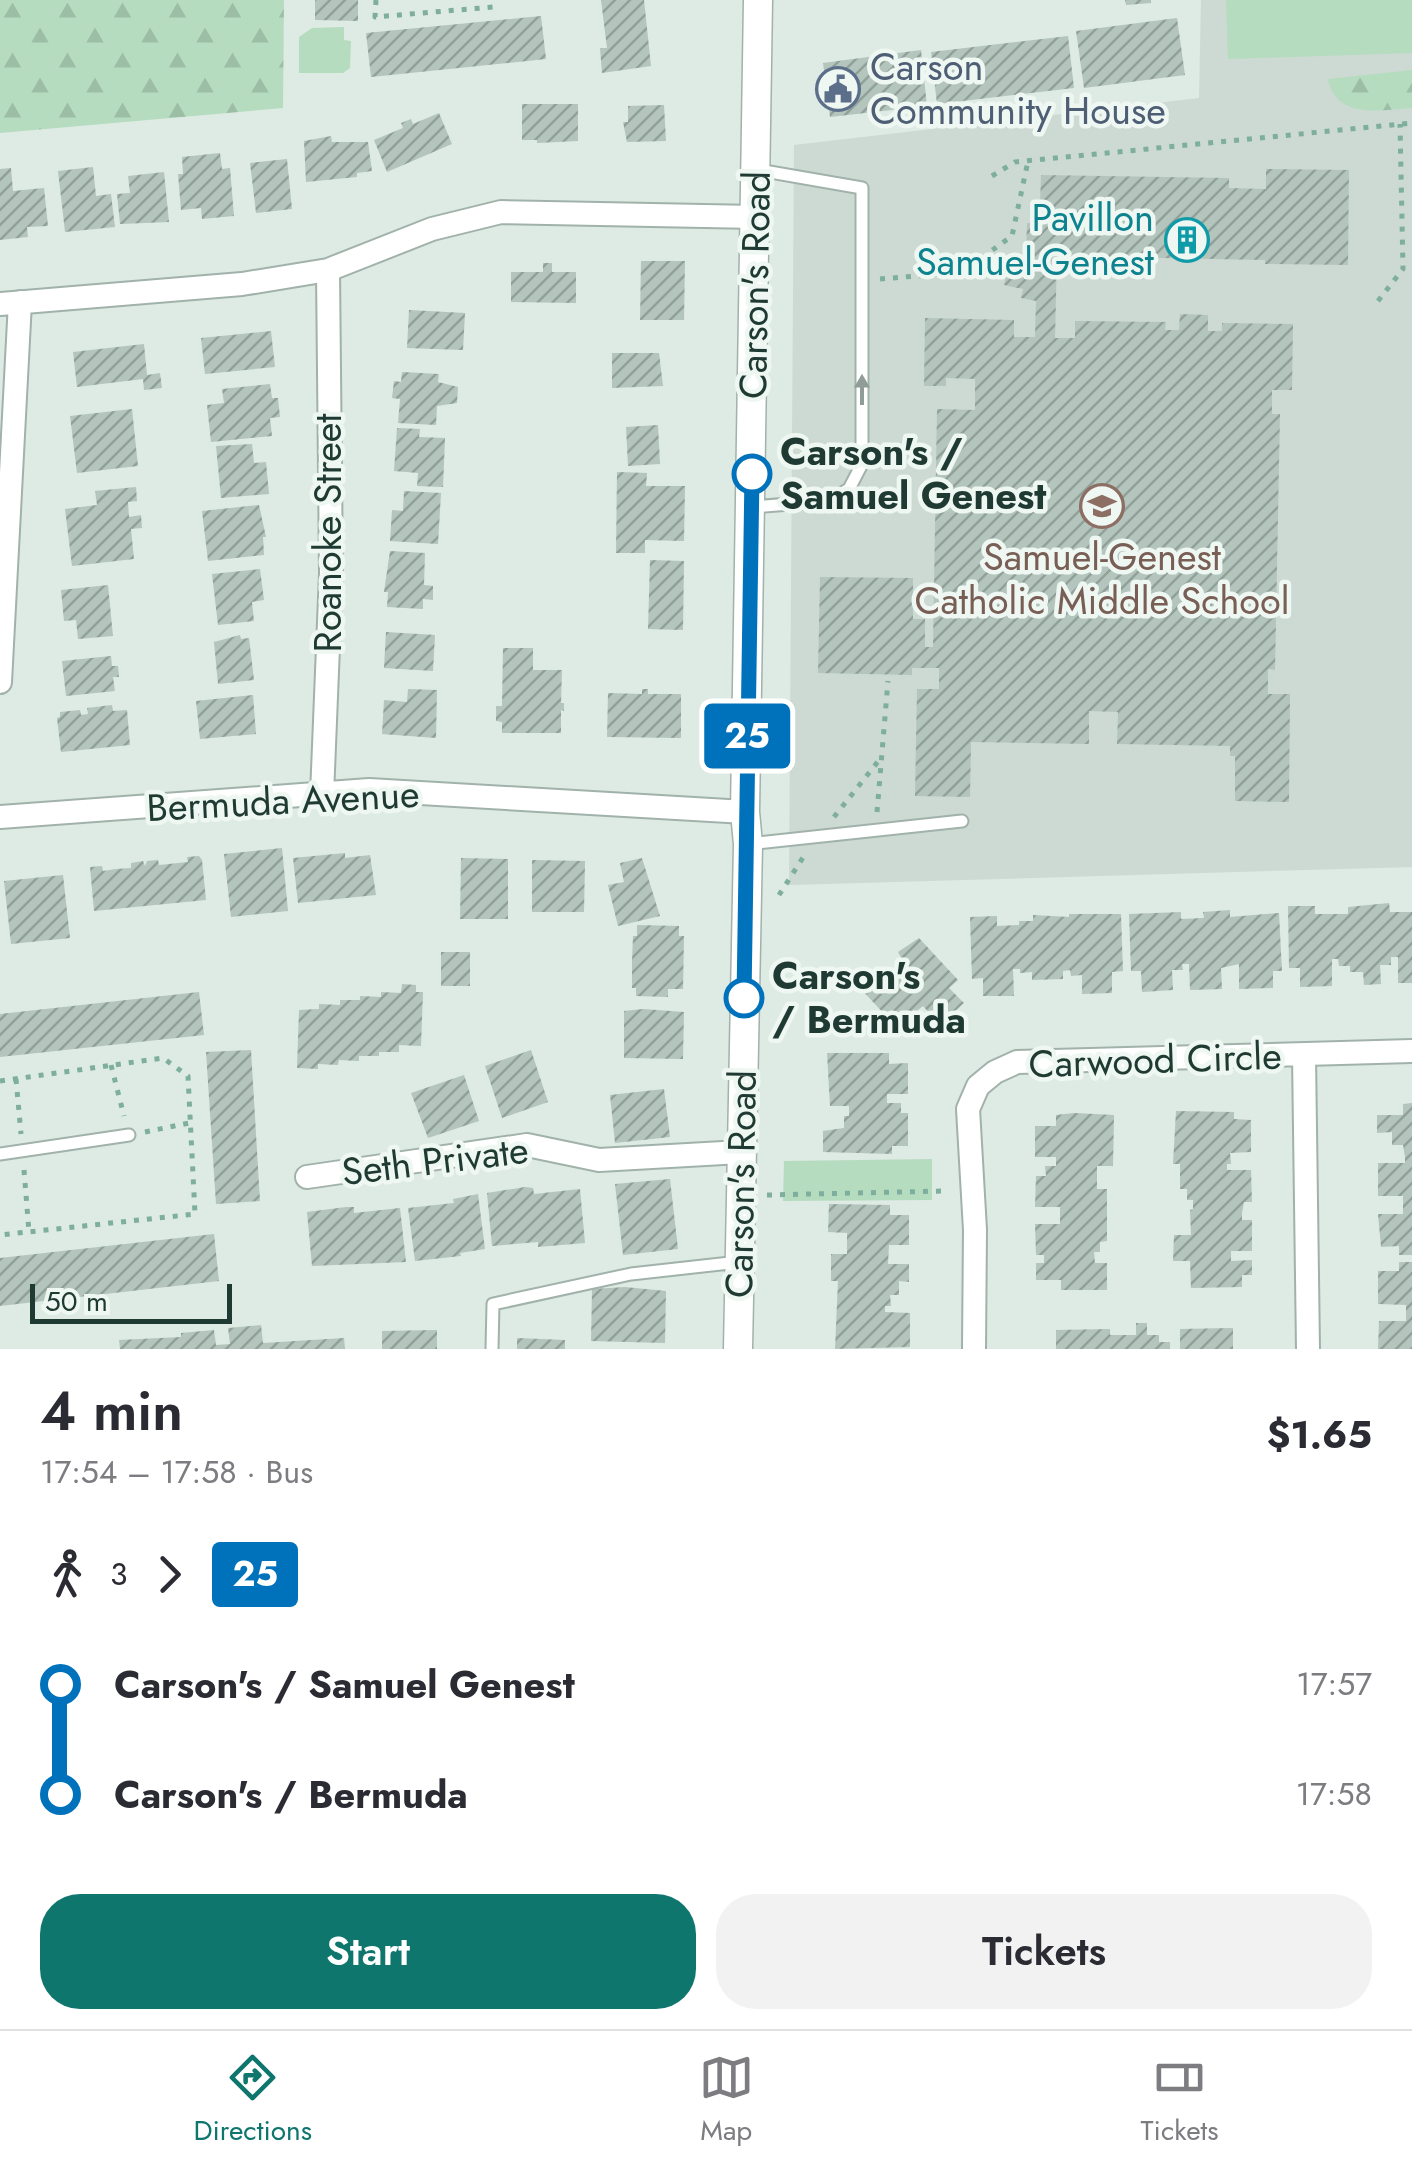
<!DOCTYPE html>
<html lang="en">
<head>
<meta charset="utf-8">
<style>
	:root { --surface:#fff; --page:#f2f2f3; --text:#2b2b33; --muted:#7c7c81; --line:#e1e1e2; --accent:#0f766e }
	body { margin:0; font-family:Jost,sans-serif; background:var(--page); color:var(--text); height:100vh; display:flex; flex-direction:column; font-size:38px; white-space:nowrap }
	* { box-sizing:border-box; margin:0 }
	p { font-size:32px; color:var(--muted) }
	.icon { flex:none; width:55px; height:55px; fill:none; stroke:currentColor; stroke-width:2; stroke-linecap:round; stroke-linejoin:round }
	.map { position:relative; height:1349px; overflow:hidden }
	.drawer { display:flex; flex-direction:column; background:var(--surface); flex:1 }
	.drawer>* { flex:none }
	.badge { padding:0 20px; border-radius:8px; font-size:35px; line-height:65px }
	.scale { position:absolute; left:30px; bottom:25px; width:202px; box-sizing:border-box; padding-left:10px; border:5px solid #1f3a32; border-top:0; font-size:28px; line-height:35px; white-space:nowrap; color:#1f3a32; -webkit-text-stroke:8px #eef7f2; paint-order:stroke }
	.map>.badge { position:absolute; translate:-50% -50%; box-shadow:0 0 0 5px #fff }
	.legs { display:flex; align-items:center; gap:15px; height:110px; padding:0 40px; font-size:32px }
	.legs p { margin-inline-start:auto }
	.head { display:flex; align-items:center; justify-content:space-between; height:170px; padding:0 40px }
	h1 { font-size:55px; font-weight:600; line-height:75px }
	.cta { display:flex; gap:20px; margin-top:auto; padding:20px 40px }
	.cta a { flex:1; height:115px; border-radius:40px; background:var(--accent); color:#fff; font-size:40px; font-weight:600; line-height:115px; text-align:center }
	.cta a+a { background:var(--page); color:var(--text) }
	ul { padding:0 40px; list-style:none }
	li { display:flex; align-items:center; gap:35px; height:110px; font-size:38px }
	li i { display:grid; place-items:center; width:15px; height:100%; margin:0 12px; background:currentColor }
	li i::after { content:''; width:25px; height:25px; margin:-12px; border:8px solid; border-radius:50%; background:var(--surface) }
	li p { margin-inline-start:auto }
	li:first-child i { background:linear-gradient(#0000 50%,currentColor 0) }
	li:last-child i { background:linear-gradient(currentColor 50%,#0000 0) }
	.menu { display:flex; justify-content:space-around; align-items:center; height:140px; border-top:2px solid var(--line); background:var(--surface); font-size:28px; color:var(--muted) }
	.menu a { display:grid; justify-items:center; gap:5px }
	.menu .on { color:var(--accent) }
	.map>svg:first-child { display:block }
	.built { fill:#ccdad3 }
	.green { fill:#b6dcbf }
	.forest { fill:url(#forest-firs) }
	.building { fill:url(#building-hatch) }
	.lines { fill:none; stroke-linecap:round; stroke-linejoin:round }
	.service-casing { stroke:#a1b2ab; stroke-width:15 }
	.minor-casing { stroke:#a1b2ab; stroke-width:26 }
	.tertiary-casing { stroke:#a1b2ab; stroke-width:31 }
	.path { stroke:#7eae9d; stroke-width:5; stroke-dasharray:5 8; stroke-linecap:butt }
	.service { stroke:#fff; stroke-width:11 }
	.minor { stroke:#fff; stroke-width:22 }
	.tertiary { stroke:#fff; stroke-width:28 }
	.oneway { fill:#8f9c98 }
	.line-1-casing { stroke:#fff; stroke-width:22 }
	.line-1 { stroke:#0072bc; stroke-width:15 }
	.stop-1-dot { fill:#fff; stroke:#0072bc; stroke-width:5 }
	.labels { text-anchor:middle; stroke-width:9; stroke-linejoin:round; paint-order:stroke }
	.service-label { font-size:38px; fill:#4e5e75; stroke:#eef7f2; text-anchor:start }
	.culture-label { font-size:38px; fill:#0d838f; stroke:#eef7f2; text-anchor:end }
	.street-label { font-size:38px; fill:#1f3a32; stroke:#eef7f2 }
	.stop-label { font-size:38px; font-weight:bold; fill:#1f3a32; stroke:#eef7f2; text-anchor:start }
	.education-label { font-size:38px; fill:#785e54; stroke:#eef7f2 }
</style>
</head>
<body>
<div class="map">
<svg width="1412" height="1349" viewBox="0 0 1412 1349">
	<defs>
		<pattern id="forest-firs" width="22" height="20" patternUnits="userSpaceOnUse" patternTransform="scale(2.5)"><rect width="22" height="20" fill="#b6dcbf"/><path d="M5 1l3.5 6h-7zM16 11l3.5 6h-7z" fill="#9cbea5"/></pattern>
		<pattern id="building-hatch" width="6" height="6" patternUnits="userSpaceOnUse" patternTransform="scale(2.5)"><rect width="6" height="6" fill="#b3c5bd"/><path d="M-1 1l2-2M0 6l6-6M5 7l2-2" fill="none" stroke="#91a19a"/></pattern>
	</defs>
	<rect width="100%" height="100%" fill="#deeae4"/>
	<path class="built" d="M1201,0H1412V867L789,885L794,145L1199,98Z"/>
	<path class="green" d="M1226,0H1412V53L1228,59Z
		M344,27V40L351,41L350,68L343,73H299V37L312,28Z
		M932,1159V1200L783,1201L784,1161Z"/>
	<path class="forest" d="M0,0H284L283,108L0,133Z
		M1412,70V108C1381,110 1336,120 1328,79Z"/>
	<path class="building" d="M315,0H358V21L315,20Z
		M601,0H644L651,66L602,73L600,48H607Z
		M1125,0H1151V3L1126,5Z
		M541,16L546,59L371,77L366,33Z
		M1177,18L1185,75L1084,88L1076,31Z
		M1068,36L1074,88L937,104L931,52Z
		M921,50L927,106L830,117L823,63Z
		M522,104H578V141L537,143V140H522Z
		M664,105L666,141L627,142L623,122H628V106Z
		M439,113L452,144L387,172L374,140L403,128L401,123L411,119L413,124Z
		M331,136L332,142H368L372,171L357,173V177L306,182L304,141Z
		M220,153L222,169L230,168L234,216L202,219L201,208L181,210L178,174H183L182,157Z
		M287,159L292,209L256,213L250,163Z
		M93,167L96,196L111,194L115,227L65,232L58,171Z
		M11,168L13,191L44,188L48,226L27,227L28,237L0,240V169Z
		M1266,169L1349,170L1348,265L1265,264V260L1057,256L1055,338H1075V321L1166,322L1165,330H1179L1180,314L1208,315V331H1222V323L1293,324L1292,390H1272V414H1280L1275,670L1268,669V694H1290L1289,802L1235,801V756H1230V746L1117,744L1118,712L1089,711V744L971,742L970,797L915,796L917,689H939V668H912V675L818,673L820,577L913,578V619H925V647H933L937,409L975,410V379L946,378V386H924L925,318L1014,320V337H1035L1036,301L1021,298L1023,289L1004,285L1009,264L1028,269L1031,257H1026L1027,223L1040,224L1044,207H1040L1041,175L1229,178V188L1266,189Z
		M164,172L169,222L120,224L117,194L130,193L128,176Z
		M641,261H685L684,320H640Z
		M543,263H552V272H576V303L511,302V272H543Z
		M409,310L465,313L463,350L407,348Z
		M271,331L275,367L205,374L201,338Z
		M144,344L147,375L160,373L162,388L144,390L143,379L77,387L73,352Z
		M612,353H659L663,386L612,388Z
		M402,372L439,374L438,382L458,387L457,403L437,406L436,425L398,423L400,399L392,398L394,381L401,382Z
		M270,384L272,398H278L280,417L270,418L272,436L211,442L207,405L224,403L222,389Z
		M132,409L138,466L77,473L70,416Z
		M658,425L660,464L628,466L626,427Z
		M397,428L420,429L419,437L445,438L443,487L417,486L418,473L394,471Z
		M252,444L254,463L266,462L269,494L221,498L216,446Z
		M617,472L647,473L646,486H685L684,541L645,540V553H616Z
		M136,487L137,501L128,502L129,517L141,515L142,528L131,529L134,559L72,566L65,509L97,505L95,491Z
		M404,491L441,493L438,544L390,541L392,510L403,511Z
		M259,505L266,537H263L264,555L208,561L202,511Z
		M390,551L425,553L424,585L433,586V600L423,599V609L387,607L388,592H384Z
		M650,560L684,561L683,630L648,629Z
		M260,569L264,600L252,602L254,621L218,625L212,574Z
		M108,585L113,636L78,639L76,620L64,621L61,590Z
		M386,632L435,635L433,671L384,668Z
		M240,635L241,639L249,638L254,680L218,684L214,642Z
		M503,648H533V670H562L561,703H564V711L561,710V733H502V722L496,721V706H502Z
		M111,656L112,666H118L119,677H113L115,691L66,696L62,661Z
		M408,689L437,690L436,738L382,734L384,700L407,702Z
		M642,689H648V694H681V738L607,737L608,693L642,694Z
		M253,695L256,734L200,739L196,701Z
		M112,705L113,711L127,710L130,745L61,752L57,718L60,717V712L80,710L81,715L88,714L87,708Z
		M282,848L288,911L231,917L224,854Z
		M345,853V858L370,855L376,895L298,903L293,858Z
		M199,856L202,860L206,900L94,911L90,867L102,866L103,871L116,869L131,868V863L143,861L145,866L147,861L158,860L159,865L188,862L187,857Z
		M461,858L508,859V919H460Z
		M642,858L660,916L618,926L608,885L624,882L620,863Z
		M532,860L585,861L584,912H532Z
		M63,875L70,938L11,944L4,881Z
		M1389,903L1390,912H1412V983H1398V957H1391V965H1380L1381,984L1364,985L1363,972H1350V966H1339L1338,959H1332V986L1300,987V968H1289L1288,906H1315V914H1348V907Z
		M1230,910V917L1279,913L1282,971H1273V988L1239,989V964L1221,968L1222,989L1190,990L1189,964H1182L1183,970H1172L1173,990L1142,992L1141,971H1131L1129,914L1181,912V919L1204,918L1203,912Z
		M1069,914H1121L1123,971L1112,972V993L1082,994V975L1071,976L1070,970L1063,971V979L1032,980V972L1020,973V969H1013L1014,996H983V978L972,979L970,917L997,916V926L1019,925V921H1033V915L1069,917Z
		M637,925L679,926V936H684L683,989H668V997L636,996V988H632V961L633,936H637Z
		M919,938L958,980L949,988L964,1003L940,1025L923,1006L918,1010L932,1025L917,1038L906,1026L900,1031L860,988L880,970L886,976L903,961L898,952Z
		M441,952H470V986H441Z
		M402,984L416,985V992H423L421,1046L399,1045V1052H379V1056H359V1061L339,1060L338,1065L318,1064V1069L297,1068L299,1010L319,1009V1004L340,1005V1000H360V996L381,997V992L401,993Z
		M199,992L204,1035L0,1057V1014Z
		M643,1009L684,1012L683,1059L624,1058V1011Z
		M251,1050L260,1201L216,1204L206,1052Z
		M531,1050L548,1102L502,1118L485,1066Z
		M827,1053H889V1064L908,1063V1094H887V1103H901V1113H908V1146H892V1154L823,1152V1131L844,1128V1116H849V1106H830Z
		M464,1075L479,1121L428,1138L411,1093Z
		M664,1089L670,1137L615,1143L610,1095Z
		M1412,1103V1255H1399V1246L1381,1247L1378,1214H1403V1196H1378V1163H1405V1157L1403,1145H1392V1132L1377,1133V1115H1403V1104Z
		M1176,1111L1234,1112V1119L1251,1120V1152L1230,1153L1231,1164H1227V1170H1251L1252,1202H1244L1242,1213V1220H1252V1251H1231V1261L1252,1260V1275H1242V1287L1191,1288L1190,1261H1173L1174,1235H1191L1190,1210L1193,1209V1200H1187V1189H1180V1164H1173Z
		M1074,1113L1114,1115L1113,1166H1097V1189H1107V1241L1100,1242V1252H1094L1095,1263H1107V1290H1061V1280H1036V1263H1044V1255H1036L1035,1224H1060V1207H1035L1036,1176H1046L1045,1166H1056V1157H1035V1126H1056V1115Z
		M670,1179L678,1249L623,1255L615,1184Z
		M525,1187L533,1188L534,1194L580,1189L585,1243L538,1247V1242L492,1246L487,1193Z
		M478,1194L485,1249L460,1253L461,1256L415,1261L408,1208L454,1203L453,1199Z
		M829,1204L890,1205V1215H909V1245H889L888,1264H909V1282L899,1281V1295H890L891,1306H885V1312L910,1313V1347L835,1349L838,1281H831V1254H847V1233L828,1232Z
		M346,1207H354V1213L400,1208L406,1262L312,1266L307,1212Z
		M214,1234L219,1281L0,1306V1258Z
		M1399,1262H1412V1349H1378L1379,1321H1406V1305L1378,1304V1271H1399Z
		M625,1287L666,1291L665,1343L591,1341L592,1289Z
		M1136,1323H1147V1335H1159V1342H1170V1349H1056V1330L1110,1329V1335H1136Z
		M261,1325L263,1343L344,1338L345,1349H120L119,1340L181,1337V1333L214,1330L216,1345L230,1344L228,1328Z
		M1233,1328V1349H1180V1329Z
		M437,1330V1349H382V1331Z
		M517,1338L565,1340V1349H517Z"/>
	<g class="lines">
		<g class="service-casing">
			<path id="service" d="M751,507L828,501L849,489L862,464V188L758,170
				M748,844L962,821
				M0,1154L129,1135
				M492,1349L493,1304L631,1274L739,1262"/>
		</g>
		<g class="minor-casing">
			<path id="minor" d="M0,304L242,284L328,270L432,229L501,212L756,217
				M0,682L20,302
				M322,795L331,573L328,270
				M0,817L369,790L745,812
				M1304,1055L1308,1349
				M307,1177L527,1145L599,1160L741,1152
				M974,1349L975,1230L968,1109L978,1086L995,1072L1017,1062L1412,1051"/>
		</g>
		<g class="tertiary-casing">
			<path id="tertiary" d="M738,1349L748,844L745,812L758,0"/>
		</g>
		<path class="path" d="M376,0L375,17L493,7L492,0
			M992,176L1015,162L1412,123
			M977,271L991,251L1012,236L1028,161
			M880,279L977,271L1006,278
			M1378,301L1403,269L1400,124
			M879,450L931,451
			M877,812L888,681
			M834,817L880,759
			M779,895L804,856
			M111,1065L124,1116
			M16,1079L21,1134
			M0,1081L163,1058L188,1076L195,1214L0,1235
			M145,1132L189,1123
			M24,1170L29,1232
			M767,1195L944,1191"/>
		<use href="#service" class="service"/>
		<use href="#minor" class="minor"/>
		<use href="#tertiary" class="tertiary"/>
	</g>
	<defs><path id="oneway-solid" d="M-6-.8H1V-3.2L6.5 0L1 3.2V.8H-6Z" transform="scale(2.5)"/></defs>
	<use class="oneway" href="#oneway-solid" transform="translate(862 390) rotate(-90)"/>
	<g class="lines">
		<g class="line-1-casing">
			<path id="line-1" d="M744,998L752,474"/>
		</g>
		<use href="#line-1" class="line-1"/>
	</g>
	<defs>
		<g id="civic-ring" transform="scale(2.25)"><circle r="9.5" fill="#eef7f2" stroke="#5c6f8a" stroke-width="1.5"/><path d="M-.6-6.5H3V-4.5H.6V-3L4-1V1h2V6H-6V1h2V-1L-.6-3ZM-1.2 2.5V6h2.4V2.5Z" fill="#5c6f8a"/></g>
		<g id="building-ring" transform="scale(2.25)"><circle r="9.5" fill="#eef7f2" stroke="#0f9aa8" stroke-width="1.5"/><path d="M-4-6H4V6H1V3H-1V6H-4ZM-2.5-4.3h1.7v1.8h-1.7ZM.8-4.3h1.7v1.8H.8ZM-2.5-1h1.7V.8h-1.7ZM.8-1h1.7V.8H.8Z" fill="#0f9aa8"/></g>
		<g id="school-ring" transform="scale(2.25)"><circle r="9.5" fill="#eef7f2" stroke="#8d6e63" stroke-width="1.5"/><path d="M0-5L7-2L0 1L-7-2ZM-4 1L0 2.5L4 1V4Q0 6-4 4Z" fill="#8d6e63"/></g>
	</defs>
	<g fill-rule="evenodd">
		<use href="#civic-ring" x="838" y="89"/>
		<use href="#building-ring" x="1187" y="240"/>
		<use href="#school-ring" x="1102" y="506"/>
	</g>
	<g class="stop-1-dot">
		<circle cx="752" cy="474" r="18"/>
		<circle cx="744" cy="998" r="18"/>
	</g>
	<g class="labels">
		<g class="service-label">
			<text x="870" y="80">Carson<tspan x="870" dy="44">Community House</tspan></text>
		</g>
		<g class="culture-label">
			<text x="1154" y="231">Pavillon<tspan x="1154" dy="44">Samuel-Genest</tspan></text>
		</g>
		<g class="street-label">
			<text transform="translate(755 285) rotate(-89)" y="13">Carson's Road</text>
			<text transform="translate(328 533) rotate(-90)" y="13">Roanoke Street</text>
			<text transform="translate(283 801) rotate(-3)" y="13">Bermuda Avenue</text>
			<text transform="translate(1155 1060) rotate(-2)" y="13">Carwood Circle</text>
			<text transform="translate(435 1161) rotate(-7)" y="13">Seth Private</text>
			<text transform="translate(741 1184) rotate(-89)" y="13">Carson's Road</text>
		</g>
		<g class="stop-label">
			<text x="780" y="465">Carson's /<tspan x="780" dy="44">Samuel Genest</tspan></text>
			<text x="772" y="989">Carson's<tspan x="772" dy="44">/ Bermuda</tspan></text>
		</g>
		<g class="education-label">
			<text x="1102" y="570">Samuel-Genest<tspan x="1102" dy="44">Catholic Middle School</tspan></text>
		</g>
	</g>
</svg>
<div class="scale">50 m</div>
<b class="badge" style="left:747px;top:736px;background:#0072bc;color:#fff">25</b>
</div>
<section class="drawer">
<div class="head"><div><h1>4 min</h1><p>17:54 – 17:58 · Bus</p></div><b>$1.65</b></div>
<div class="legs"><svg class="icon" aria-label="walk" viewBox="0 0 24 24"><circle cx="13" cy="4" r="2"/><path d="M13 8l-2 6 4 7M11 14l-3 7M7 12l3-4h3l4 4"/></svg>3<svg class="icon" aria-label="forward" viewBox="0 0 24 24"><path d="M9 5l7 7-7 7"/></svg><b class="badge" style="background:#0072bc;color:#fff">25</b></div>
<ul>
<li><i style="color:#0072bc"></i><b>Carson's / Samuel Genest</b><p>17:57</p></li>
<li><i style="color:#0072bc"></i><b>Carson's / Bermuda</b><p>17:58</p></li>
</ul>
<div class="cta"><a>Start</a><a>Tickets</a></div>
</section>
<nav class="menu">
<a class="on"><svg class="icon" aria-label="directions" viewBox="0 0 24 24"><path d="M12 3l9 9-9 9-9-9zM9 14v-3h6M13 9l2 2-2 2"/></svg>Directions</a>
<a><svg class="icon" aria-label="map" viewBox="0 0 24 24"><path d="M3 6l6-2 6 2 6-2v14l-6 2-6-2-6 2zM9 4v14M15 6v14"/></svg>Map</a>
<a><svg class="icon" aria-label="tickets" viewBox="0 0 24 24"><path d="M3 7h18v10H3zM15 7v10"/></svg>Tickets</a>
</nav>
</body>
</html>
